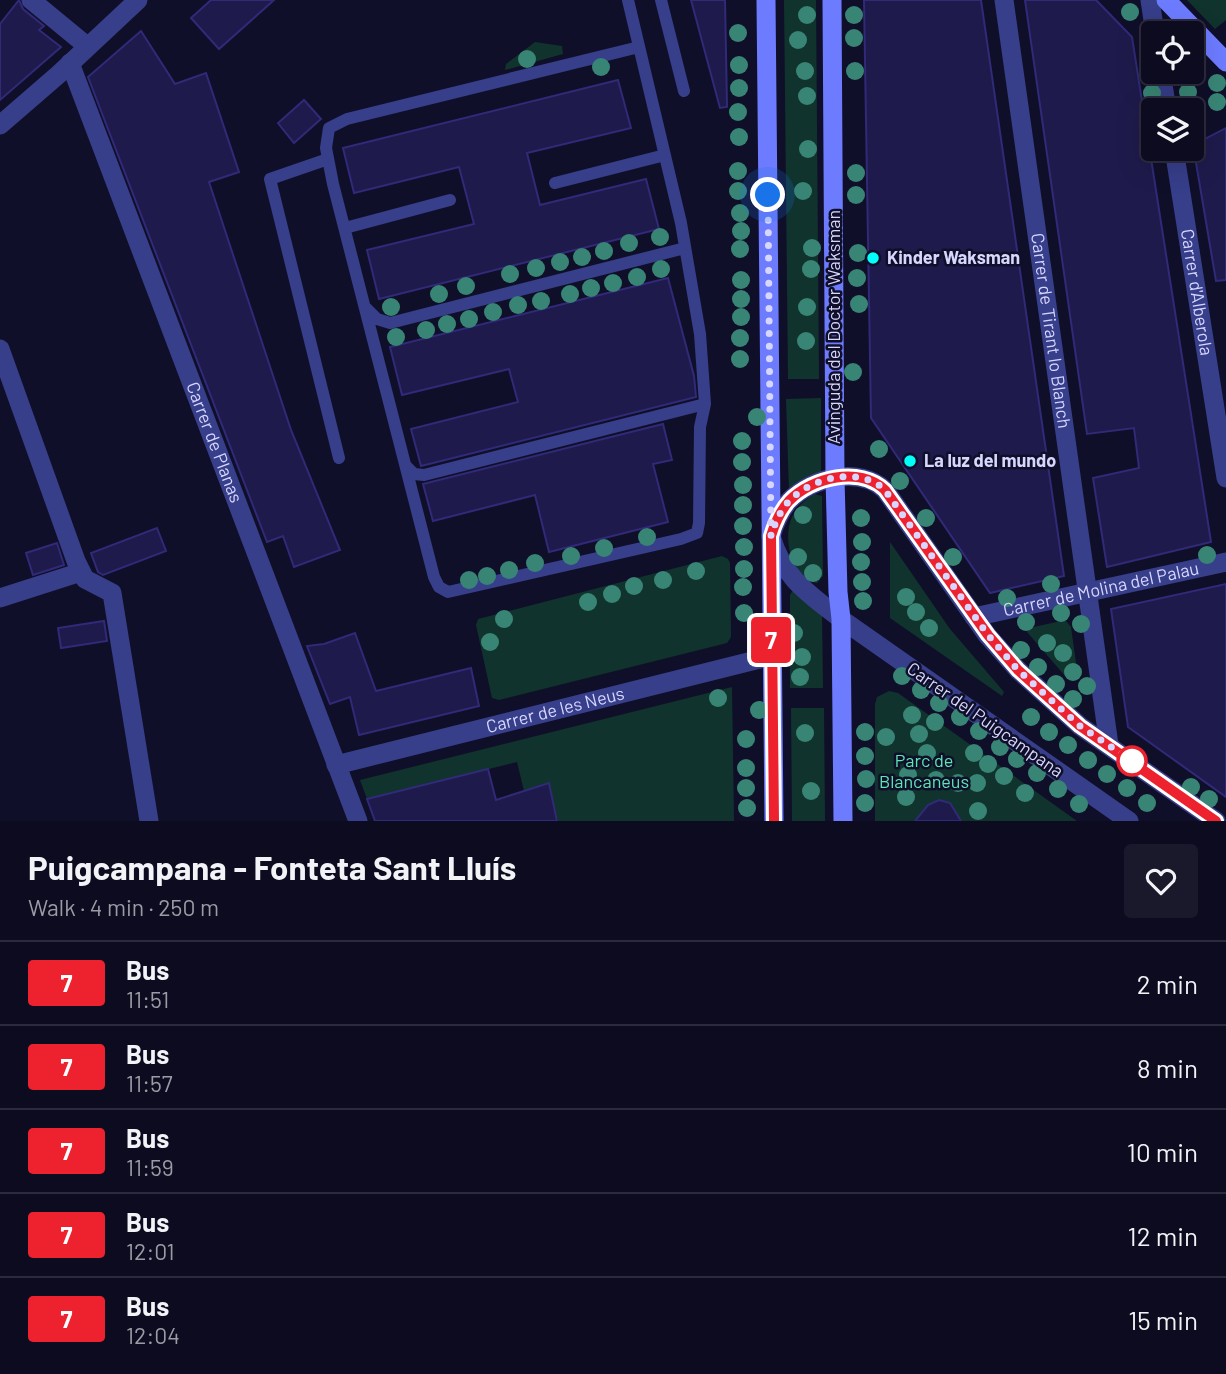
<!DOCTYPE html>
<html lang="en">
<head>
<meta charset="utf-8">
<style>
	:root { --surface:#0c0b1f; --page:#1a192c; --text:#f1f3f6; --muted:#9a9ba4; --line:#2c2b3d }
	body { margin:0; font-family:Barlow,sans-serif; background:var(--page); color:var(--text); height:100vh; display:flex; flex-direction:column; font-size:26px; white-space:nowrap }
	* { box-sizing:border-box; margin:0 }
	p { font-size:23px; color:var(--muted) }
	.icon { flex:none; width:38px; height:38px; fill:none; stroke:currentColor; stroke-width:2; stroke-linecap:round; stroke-linejoin:round }
	.map { position:relative; height:821px; overflow:hidden }
	.side { display:flex; flex-direction:column; background:var(--surface); flex:1 }
	.side>* { flex:none }
	.badge { padding:0 14px; border-radius:5px; font-size:24px; line-height:46px }
	.buttons { position:absolute; left:1141px; top:21px; display:grid; gap:14px }
	.buttons a { display:grid; place-items:center; width:63px; height:63px; border-radius:7px; background:var(--surface); box-shadow:0 7px 28px #0002,0 0 0 2px var(--line); font-size:35px }
	.you { position:absolute; width:35px; height:35px; margin:-18px; border:5px solid #fff; border-radius:50%; background:#1a73e8; box-shadow:0 0 0 10px #1a73e833 }
	.map>.badge { position:absolute; translate:-50% -50%; box-shadow:0 0 0 4px #fff }
	.round { display:grid; place-items:center; flex:none; width:74px; height:74px; border-radius:7px; background:var(--page) }
	.headline { display:flex; align-items:center; justify-content:space-between; height:119px; padding:0 28px }
	h1 { font-size:33px; font-weight:700; line-height:52px }
	ul { padding:0; list-style:none }
	li { display:flex; align-items:center; gap:21px; height:84px; padding:0 28px; border-top:2px solid var(--line) }
	li div { flex:1 }
	li b { display:block; font-size:26px }
	li em { font-style:normal }
	li .badge { min-width:77px; font-weight:700; text-align:center }
	.map>svg:first-child { display:block }
	.green { fill:#11332e }
	.building { fill:#1e1a4b; stroke:#302a78; stroke-width:2 }
	.lines { fill:none; stroke-linecap:round; stroke-linejoin:round }
	.service { stroke:#373e8a; stroke-width:12 }
	.minor { stroke:#373e8a; stroke-width:19 }
	.secondary { stroke:#6d7bff; stroke-width:19 }
	.tree { fill:#398575 }
	.line-casing { stroke:#fff; stroke-width:16 }
	.line { stroke:#ed222e; stroke-width:10 }
	.walk { stroke:#d6d6ff; stroke-width:7; stroke-dasharray:0 12.6 }
	.poi-dot { fill:#02fffa; stroke:#100f29; stroke-width:2.5 }
	.stop-dot { fill:#fff; stroke:#ed222e; stroke-width:3.5 }
	.labels { text-anchor:middle; stroke-width:5; stroke-linejoin:round; paint-order:stroke }
	.poi-label { font-size:18px; font-weight:bold; fill:#d6d6ff; stroke:#100f29; text-anchor:start }
	.street-label { font-size:18px; fill:#d6d6ff; stroke:#100f29 }
	.park-label { font-size:18px; fill:#5be6b3; stroke:#100f29 }
</style>
</head>
<body>
<div class="map">
<svg width="1226" height="821" viewBox="0 0 1226 821">
	<rect width="100%" height="100%" fill="#100f29"/>
	<path class="green" d="M784,0H816L819,379H788Z
		M1187,0H1226V20L1215,29Z
		M535,42L562,46L563,54L505,70L506,64Z
		M821,398V472L789,491L786,399Z
		M815,494L822,496V501L823,576L817,583C792,579 782,539 792,517C797,507 805,499 815,494Z
		M890,542L950,629L1004,692L1002,696L890,618Z
		M722,556L728,559L730,563L731,637L727,643L499,700L492,698L476,625L478,619Z
		M793,590L822,613L823,688H790V595Z
		M1061,621H1066L1071,627L1077,670L1076,675L1072,678L1066,677L1027,632L1029,628Z
		M732,687L734,821H558L549,784L524,791L517,762L367,799L360,780Z
		M889,691L898,693L1077,821H875V704L877,697Z
		M791,708H824L825,821H792Z"/>
	<path class="building" d="M19,0L23,9L44,26L39,30L61,47L0,100V24Z
		M211,0H274L219,49L191,18Z
		M691,0H725L727,107L720,108Z
		M864,0H981L1064,576L990,593L871,418Z
		M1025,0H1096L1132,37L1211,542L1107,567L1093,478L1139,468L1134,428L1087,434Z
		M141,31L175,84L206,73L239,172L209,182L291,430L340,550L294,567L283,536L267,542L88,77Z
		M618,80L631,128L527,153L540,205L646,179L659,229L379,299L367,250L474,224L459,167L354,193L343,148Z
		M304,100L321,119L294,143L278,123Z
		M1226,128V280L1216,281L1193,145Z
		M668,278L694,376L696,397L421,466L411,429L518,402L509,369L402,395L390,347Z
		M663,424L672,460L653,464L668,522L549,552L535,495L433,521L423,484Z
		M157,528L166,551L103,575L98,572L91,553Z
		M57,543L64,565L33,575L26,553Z
		M1226,584V797L1128,727L1111,609Z
		M104,621L107,641L61,648L58,628Z
		M355,633L376,691L471,668L479,706L359,735L350,697L330,704L307,646L324,644Z
		M488,769L496,800L549,783L557,821H375L367,799Z
		M939,800L950,803L961,821H915L928,805Z"/>
	<g class="lines">
		<path class="service" d="M628,0L681,223L700,334L705,404L700,427L699,523L697,533L681,539L448,592L439,587L434,577L333,184L326,148L329,128L347,119L639,47
			M661,0L684,91
			M328,159L270,179L339,458
			M555,183L665,155
			M345,228L450,200
			M366,308L377,319L390,323L685,248
			M406,466L414,474L424,475L705,404"/>
		<g class="minor">
			<path d="M31,0L87,46"/>
			<path id="s1" d="M1004,0L1109,745"/>
			<path d="M1150,0L1155,33"/>
			<path id="s2" d="M70,63L358,821"/>
			<path d="M1161,72L1167,110"/>
			<path d="M0,125L59,74L138,0"/>
			<path id="s3" d="M1174,149L1226,478"/>
			<path d="M0,349L76,561L85,579L112,593L149,821"/>
			<path d="M0,598L81,572"/>
			<path id="s4" d="M974,617L1226,562"/>
			<path id="s5" d="M336,765L772,656"/>
			<path d="M1129,821L841,619C809,594 783,578 771,536C775,523 780,511 789,501C812,477 860,466 885,490L987,635L1018,670L1080,726L1216,821"/>
		</g>
		<path class="secondary" d="M766,0L774,821
			M832,0L835,478L838,592L841,619L843,821
			M1166,0L1226,62"/>
	</g>
	<g class="tree">
		<circle cx="1130" cy="12" r="9"/>
		<circle cx="807" cy="15" r="9"/>
		<circle cx="854" cy="15" r="9"/>
		<circle cx="738" cy="33" r="9"/>
		<circle cx="854" cy="38" r="9"/>
		<circle cx="798" cy="40" r="9"/>
		<circle cx="527" cy="59" r="9"/>
		<circle cx="739" cy="65" r="9"/>
		<circle cx="601" cy="67" r="9"/>
		<circle cx="805" cy="71" r="9"/>
		<circle cx="855" cy="71" r="9"/>
		<circle cx="1217" cy="83" r="9"/>
		<circle cx="739" cy="88" r="9"/>
		<circle cx="1188" cy="92" r="9"/>
		<circle cx="1152" cy="93" r="9"/>
		<circle cx="807" cy="96" r="9"/>
		<circle cx="1217" cy="102" r="9"/>
		<circle cx="738" cy="112" r="9"/>
		<circle cx="739" cy="137" r="9"/>
		<circle cx="808" cy="149" r="9"/>
		<circle cx="738" cy="171" r="9"/>
		<circle cx="856" cy="173" r="9"/>
		<circle cx="738" cy="191" r="9"/>
		<circle cx="803" cy="191" r="9"/>
		<circle cx="856" cy="195" r="9"/>
		<circle cx="740" cy="213" r="9"/>
		<circle cx="741" cy="231" r="9"/>
		<circle cx="660" cy="237" r="9"/>
		<circle cx="629" cy="243" r="9"/>
		<circle cx="812" cy="248" r="9"/>
		<circle cx="740" cy="249" r="9"/>
		<circle cx="604" cy="251" r="9"/>
		<circle cx="858" cy="253" r="9"/>
		<circle cx="582" cy="257" r="9"/>
		<circle cx="560" cy="262" r="9"/>
		<circle cx="536" cy="268" r="9"/>
		<circle cx="661" cy="269" r="9"/>
		<circle cx="811" cy="269" r="9"/>
		<circle cx="510" cy="274" r="9"/>
		<circle cx="637" cy="277" r="9"/>
		<circle cx="857" cy="278" r="9"/>
		<circle cx="741" cy="280" r="9"/>
		<circle cx="613" cy="283" r="9"/>
		<circle cx="466" cy="286" r="9"/>
		<circle cx="591" cy="288" r="9"/>
		<circle cx="439" cy="294" r="9"/>
		<circle cx="570" cy="294" r="9"/>
		<circle cx="741" cy="299" r="9"/>
		<circle cx="541" cy="301" r="9"/>
		<circle cx="859" cy="304" r="9"/>
		<circle cx="518" cy="305" r="9"/>
		<circle cx="391" cy="307" r="9"/>
		<circle cx="807" cy="307" r="9"/>
		<circle cx="493" cy="312" r="9"/>
		<circle cx="741" cy="317" r="9"/>
		<circle cx="469" cy="319" r="9"/>
		<circle cx="447" cy="324" r="9"/>
		<circle cx="426" cy="330" r="9"/>
		<circle cx="396" cy="337" r="9"/>
		<circle cx="740" cy="338" r="9"/>
		<circle cx="806" cy="341" r="9"/>
		<circle cx="740" cy="359" r="9"/>
		<circle cx="853" cy="372" r="9"/>
		<circle cx="757" cy="417" r="9"/>
		<circle cx="742" cy="441" r="9"/>
		<circle cx="879" cy="449" r="9"/>
		<circle cx="742" cy="462" r="9"/>
		<circle cx="900" cy="481" r="9"/>
		<circle cx="743" cy="485" r="9"/>
		<circle cx="743" cy="505" r="9"/>
		<circle cx="803" cy="515" r="9"/>
		<circle cx="861" cy="518" r="9"/>
		<circle cx="926" cy="518" r="9"/>
		<circle cx="743" cy="526" r="9"/>
		<circle cx="647" cy="537" r="9"/>
		<circle cx="862" cy="542" r="9"/>
		<circle cx="744" cy="547" r="9"/>
		<circle cx="604" cy="548" r="9"/>
		<circle cx="1207" cy="555" r="9"/>
		<circle cx="571" cy="556" r="9"/>
		<circle cx="798" cy="557" r="9"/>
		<circle cx="953" cy="557" r="9"/>
		<circle cx="861" cy="562" r="9"/>
		<circle cx="535" cy="563" r="9"/>
		<circle cx="744" cy="569" r="9"/>
		<circle cx="509" cy="570" r="9"/>
		<circle cx="696" cy="571" r="9"/>
		<circle cx="813" cy="573" r="9"/>
		<circle cx="487" cy="576" r="9"/>
		<circle cx="469" cy="580" r="9"/>
		<circle cx="663" cy="580" r="9"/>
		<circle cx="862" cy="582" r="9"/>
		<circle cx="1051" cy="584" r="9"/>
		<circle cx="634" cy="586" r="9"/>
		<circle cx="743" cy="587" r="9"/>
		<circle cx="612" cy="594" r="9"/>
		<circle cx="906" cy="597" r="9"/>
		<circle cx="1007" cy="598" r="9"/>
		<circle cx="863" cy="601" r="9"/>
		<circle cx="588" cy="602" r="9"/>
		<circle cx="916" cy="612" r="9"/>
		<circle cx="744" cy="613" r="9"/>
		<circle cx="1061" cy="613" r="9"/>
		<circle cx="504" cy="619" r="9"/>
		<circle cx="1026" cy="622" r="9"/>
		<circle cx="1081" cy="624" r="9"/>
		<circle cx="929" cy="628" r="9"/>
		<circle cx="759" cy="629" r="9"/>
		<circle cx="794" cy="633" r="9"/>
		<circle cx="490" cy="642" r="9"/>
		<circle cx="1047" cy="643" r="9"/>
		<circle cx="1021" cy="650" r="9"/>
		<circle cx="1063" cy="653" r="9"/>
		<circle cx="802" cy="657" r="9"/>
		<circle cx="1038" cy="667" r="9"/>
		<circle cx="1073" cy="672" r="9"/>
		<circle cx="902" cy="676" r="9"/>
		<circle cx="800" cy="677" r="9"/>
		<circle cx="1056" cy="684" r="9"/>
		<circle cx="1087" cy="686" r="9"/>
		<circle cx="921" cy="690" r="9"/>
		<circle cx="718" cy="698" r="9"/>
		<circle cx="1073" cy="699" r="9"/>
		<circle cx="939" cy="703" r="9"/>
		<circle cx="759" cy="710" r="9"/>
		<circle cx="912" cy="715" r="9"/>
		<circle cx="960" cy="717" r="9"/>
		<circle cx="1031" cy="717" r="9"/>
		<circle cx="935" cy="722" r="9"/>
		<circle cx="979" cy="731" r="9"/>
		<circle cx="865" cy="732" r="9"/>
		<circle cx="1049" cy="732" r="9"/>
		<circle cx="805" cy="733" r="9"/>
		<circle cx="919" cy="734" r="9"/>
		<circle cx="886" cy="737" r="9"/>
		<circle cx="746" cy="739" r="9"/>
		<circle cx="1068" cy="745" r="9"/>
		<circle cx="1000" cy="747" r="9"/>
		<circle cx="927" cy="753" r="9"/>
		<circle cx="974" cy="753" r="9"/>
		<circle cx="865" cy="756" r="9"/>
		<circle cx="1017" cy="759" r="9"/>
		<circle cx="1088" cy="760" r="9"/>
		<circle cx="988" cy="764" r="9"/>
		<circle cx="746" cy="768" r="9"/>
		<circle cx="1037" cy="773" r="9"/>
		<circle cx="1107" cy="774" r="9"/>
		<circle cx="908" cy="775" r="9"/>
		<circle cx="1004" cy="776" r="9"/>
		<circle cx="866" cy="779" r="9"/>
		<circle cx="936" cy="780" r="9"/>
		<circle cx="958" cy="783" r="9"/>
		<circle cx="977" cy="783" r="9"/>
		<circle cx="1191" cy="787" r="9"/>
		<circle cx="746" cy="788" r="9"/>
		<circle cx="1127" cy="788" r="9"/>
		<circle cx="1058" cy="789" r="9"/>
		<circle cx="811" cy="791" r="9"/>
		<circle cx="1025" cy="793" r="9"/>
		<circle cx="906" cy="797" r="9"/>
		<circle cx="1209" cy="799" r="9"/>
		<circle cx="865" cy="803" r="9"/>
		<circle cx="1147" cy="803" r="9"/>
		<circle cx="1079" cy="804" r="9"/>
		<circle cx="747" cy="808" r="9"/>
		<circle cx="978" cy="811" r="9"/>
	</g>
	<g class="lines">
		<g class="line-casing">
			<path id="line" d="M774,821L771,536C775,523 780,511 789,501C812,477 860,466 885,490L988,635L1018,670L1080,726L1216,821"/>
		</g>
		<use href="#line" class="line"/>
		<path class="walk" d="M768,195L771,536C775,523 780,511 789,501C812,477 860,466 885,490L988,635L1018,670L1080,726L1132,761"/>
	</g>
	<g class="poi-dot">
		<circle cx="873" cy="258" r="7"/>
		<circle cx="910" cy="461" r="7"/>
	</g>
	<circle class="stop-dot" cx="1132" cy="761" r="14"/>
	<g class="labels">
		<g class="poi-label">
			<text x="887" y="264">Kinder Waksman</text>
			<text x="924" y="467">La luz del mundo</text>
		</g>
		<g class="street-label">
			<text dy="6" stroke="none"><textPath href="#s3" startOffset="145">Carrer d'Alberola</textPath></text>
			<text transform="translate(834 327) rotate(-90)" y="6">Avinguda del Doctor Waksman</text>
			<text dy="6" stroke="none"><textPath href="#s1" startOffset="334">Carrer de Tirant lo Blanch</textPath></text>
			<text dy="6" stroke="none"><textPath href="#s2" startOffset="406">Carrer de Planas</textPath></text>
			<text dy="6" stroke="none"><textPath href="#s4" startOffset="130">Carrer de Molina del Palau</textPath></text>
			<text dy="6" stroke="none"><textPath href="#s5" startOffset="226">Carrer de les Neus</textPath></text>
			<text transform="translate(985 720) rotate(35)" y="6">Carrer del Puigcampana</text>
		</g>
		<g class="park-label">
			<text x="924" y="767">Parc de<tspan x="924" dy="21">Blancaneus</tspan></text>
		</g>
	</g>
</svg>
<div class="buttons">
<a><svg class="icon" aria-label="locate" viewBox="0 0 24 24"><circle cx="12" cy="12" r="6"/><path d="M12 2v4M12 18v4M2 12h4M18 12h4"/></svg></a>
<a><svg class="icon" aria-label="layers" viewBox="0 0 24 24"><path d="M12 4l9 5-9 5-9-5zM3 14l9 5 9-5"/></svg></a>
</div>
<div class="you" style="left:768px;top:195px"></div>
<b class="badge" style="left:771px;top:640px;background:#ed222e;color:#fff">7</b>
</div>
<section class="side">
<div class="headline"><div><h1>Puigcampana - Fonteta Sant Lluís</h1><p>Walk · 4 min · 250 m</p></div><a class="round"><svg class="icon" aria-label="heart" viewBox="0 0 24 24"><path d="M12 20l-8-8c-3-5 5-10 8-4 3-6 11-1 8 4z"/></svg></a></div>
<ul>
<li><span class="badge" style="background:#ed222e;color:#fff">7</span><div><b>Bus</b><p>11:51</p></div><em>2 min</em></li>
<li><span class="badge" style="background:#ed222e;color:#fff">7</span><div><b>Bus</b><p>11:57</p></div><em>8 min</em></li>
<li><span class="badge" style="background:#ed222e;color:#fff">7</span><div><b>Bus</b><p>11:59</p></div><em>10 min</em></li>
<li><span class="badge" style="background:#ed222e;color:#fff">7</span><div><b>Bus</b><p>12:01</p></div><em>12 min</em></li>
<li><span class="badge" style="background:#ed222e;color:#fff">7</span><div><b>Bus</b><p>12:04</p></div><em>15 min</em></li>
</ul>
</section>
</body>
</html>
